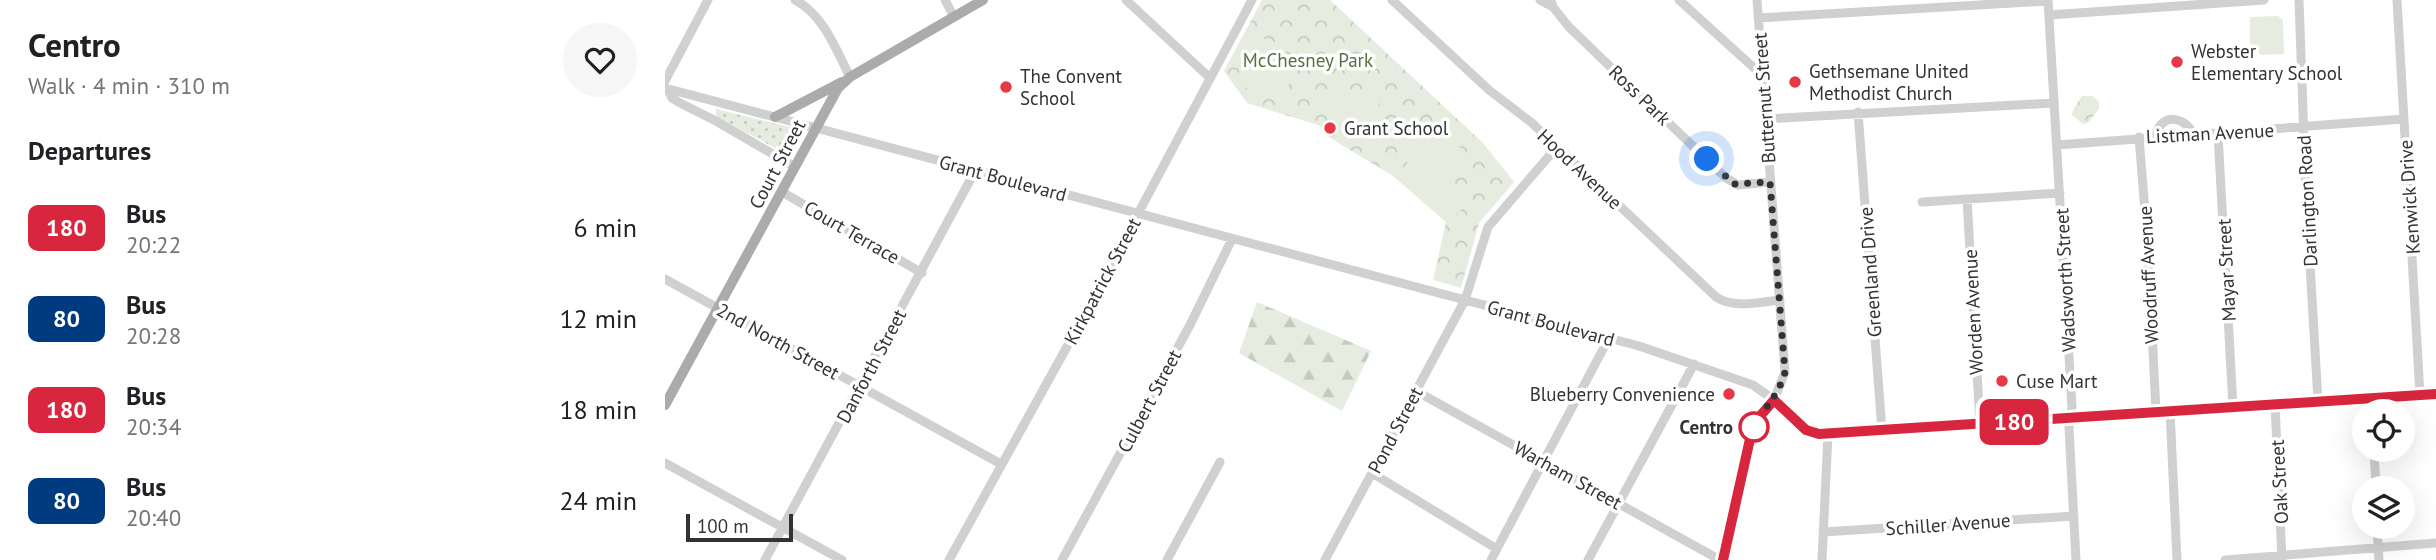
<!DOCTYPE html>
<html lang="en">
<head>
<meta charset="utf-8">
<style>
	:root { --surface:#fff; --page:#f6f6f6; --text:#202124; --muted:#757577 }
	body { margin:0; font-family:"PT Sans",sans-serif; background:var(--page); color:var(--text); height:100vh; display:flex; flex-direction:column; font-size:26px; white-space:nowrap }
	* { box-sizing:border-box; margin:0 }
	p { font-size:23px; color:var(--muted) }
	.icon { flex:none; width:38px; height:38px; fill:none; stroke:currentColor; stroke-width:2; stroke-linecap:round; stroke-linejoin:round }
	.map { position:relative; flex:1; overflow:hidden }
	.drawer { display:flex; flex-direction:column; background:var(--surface); width:665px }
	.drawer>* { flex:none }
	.badge { padding:0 14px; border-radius:10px; font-size:24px; line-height:46px }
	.tools { position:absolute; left:1687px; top:399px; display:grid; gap:14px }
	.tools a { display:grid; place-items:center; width:63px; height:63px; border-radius:50%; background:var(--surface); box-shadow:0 7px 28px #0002; font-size:35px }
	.scale { position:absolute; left:21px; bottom:18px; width:107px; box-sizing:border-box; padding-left:7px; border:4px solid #333; border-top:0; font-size:19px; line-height:24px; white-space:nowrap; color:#333; -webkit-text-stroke:5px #fff; paint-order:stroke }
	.you { position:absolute; width:35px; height:35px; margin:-18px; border:5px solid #fff; border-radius:50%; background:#1a73e8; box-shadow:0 0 0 10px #1a73e833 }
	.map>.badge { position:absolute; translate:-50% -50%; box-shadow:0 0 0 4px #fff }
	h2 { padding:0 28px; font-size:26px; line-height:63px }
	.round { display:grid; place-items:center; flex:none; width:74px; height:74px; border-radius:37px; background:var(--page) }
	.headline { display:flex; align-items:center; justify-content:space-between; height:119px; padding:0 28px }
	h1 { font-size:33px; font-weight:600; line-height:52px }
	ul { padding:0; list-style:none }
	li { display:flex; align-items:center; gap:21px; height:91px; padding:0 28px }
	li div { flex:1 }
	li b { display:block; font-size:26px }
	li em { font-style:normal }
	li .badge { min-width:77px; font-weight:700; text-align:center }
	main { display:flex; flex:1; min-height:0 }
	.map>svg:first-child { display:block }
	.grass { fill:url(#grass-dots) }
	.forest { fill:url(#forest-firs) }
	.park { fill:url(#park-crowns) }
	.pitch { fill:#e6ecdf }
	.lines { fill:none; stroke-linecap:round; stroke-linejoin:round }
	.minor { stroke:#d0d0d0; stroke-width:9 }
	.major { stroke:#ababab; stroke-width:10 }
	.line-casing { stroke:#fff; stroke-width:16 }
	.line { stroke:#d7263d; stroke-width:10 }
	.walk { stroke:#333; stroke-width:7; stroke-dasharray:0 12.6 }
	.poi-dot { fill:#e63946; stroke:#fff; stroke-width:2.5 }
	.stop-dot { fill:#fff; stroke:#d7263d; stroke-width:3.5 }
	.labels { text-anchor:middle; stroke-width:7; stroke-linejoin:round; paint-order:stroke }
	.poi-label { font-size:19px; fill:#333; stroke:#fff; text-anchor:start }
	.park-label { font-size:19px; fill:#56703f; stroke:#fff }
	.street-label { font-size:19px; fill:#333; stroke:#fff }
	.stop-label { font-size:19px; font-weight:bold; fill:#333; stroke:#fff; text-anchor:end }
</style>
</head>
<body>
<main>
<section class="drawer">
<div class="headline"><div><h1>Centro</h1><p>Walk · 4 min · 310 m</p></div><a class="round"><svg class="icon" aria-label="heart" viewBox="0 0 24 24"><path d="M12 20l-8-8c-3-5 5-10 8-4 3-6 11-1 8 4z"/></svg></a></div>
<h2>Departures</h2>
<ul>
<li><span class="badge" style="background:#d7263d;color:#fff">180</span><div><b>Bus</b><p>20:22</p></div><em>6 min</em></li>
<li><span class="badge" style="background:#003b80;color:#fff">80</span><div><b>Bus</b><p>20:28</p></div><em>12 min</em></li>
<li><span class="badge" style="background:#d7263d;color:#fff">180</span><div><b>Bus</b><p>20:34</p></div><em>18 min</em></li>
<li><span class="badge" style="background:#003b80;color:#fff">80</span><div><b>Bus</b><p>20:40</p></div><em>24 min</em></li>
</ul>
</section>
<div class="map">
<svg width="1771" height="560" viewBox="0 0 1771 560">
	<defs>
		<pattern id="grass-dots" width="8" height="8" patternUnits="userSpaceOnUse" patternTransform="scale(1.75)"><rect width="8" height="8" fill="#e6ecdf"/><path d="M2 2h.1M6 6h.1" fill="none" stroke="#c6cbc0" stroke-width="1.8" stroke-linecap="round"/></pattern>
		<pattern id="forest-firs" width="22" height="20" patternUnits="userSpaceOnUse" patternTransform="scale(1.75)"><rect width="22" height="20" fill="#e6ecdf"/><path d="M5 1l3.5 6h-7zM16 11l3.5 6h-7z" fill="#c6cbc0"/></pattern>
		<pattern id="park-crowns" width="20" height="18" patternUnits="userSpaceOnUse" patternTransform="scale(1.75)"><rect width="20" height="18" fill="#e6ecdf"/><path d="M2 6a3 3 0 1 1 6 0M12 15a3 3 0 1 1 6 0" fill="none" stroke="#c6cbc0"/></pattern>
	</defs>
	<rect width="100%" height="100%" fill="#fff"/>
	<path class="grass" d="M51,109L133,129L136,138L129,152L121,154L51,116Z"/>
	<path class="forest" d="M592,302L706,351L677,411L574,353Z"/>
	<path class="park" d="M597,0H665L818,143L849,182L814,223L796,288L768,280L781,222L728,176L662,136L656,126L582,103L559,71Z
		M1417,96H1428L1434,102V109L1423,123L1418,124L1407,115L1408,110Z"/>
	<path class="pitch" d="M1613,16L1618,20L1619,54L1596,55L1585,43V17Z
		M589,37C629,40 631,70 619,101L574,85L571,79Z
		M690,90L704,92L715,101L698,141L694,143L671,134C663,118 661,109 670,94Z
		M774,129L799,151L773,181L800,206L785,221L733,173Z"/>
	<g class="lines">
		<path class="minor" d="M130,0C159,15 171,50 185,77
			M280,0L289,17
			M461,0L545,78
			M727,0L824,90L867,123L1051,297C1069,309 1095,302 1115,300
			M875,0L888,7
			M886,0L888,7L904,27L1061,178L1073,185L1105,182
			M1014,0L1098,76
			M1383,0L1407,407L1404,428L1411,560
			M1634,0L1641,195L1653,401
			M1732,0L1755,395
			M1384,15L1599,0
			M1093,18L1383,1
			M0,81L43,0
			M0,88L974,346L1088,385L1109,400L1141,430L1154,434L1771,394
			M3,90L7,98L15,103L51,121L130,167
			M1193,112L1217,431
			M1101,119L1389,103
			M1553,134L1568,407
			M1490,136C1498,112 1518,116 1530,135
			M1474,137L1483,249L1491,412
			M1392,145L1739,119
			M117,192L257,273
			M1302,199L1315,424
			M1257,202L1395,193
			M0,279L336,464
			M751,391L1055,560
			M1707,398V411
			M1610,404L1617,560
			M1505,411L1512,560
			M1709,450L1711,488
			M0,463L177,560
			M707,473L832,549
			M1712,527L1714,560
			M1158,532L1409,516
			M100,560L310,171
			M284,560L404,343L587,0
			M397,560L525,325L567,239
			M502,560L555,462
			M660,560L800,300L823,227L891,148
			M826,560L944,338
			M923,560L1029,364
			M1058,560L1085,439L1096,415L1109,400L1120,372L1092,0
			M1157,560L1163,434
			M1560,560L1771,543"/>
		<path class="major" d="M110,117L177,82
			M0,405L173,88L185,77L318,0"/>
	</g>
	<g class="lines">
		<g class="line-casing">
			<path id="line" d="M1058,560L1085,439L1096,415L1109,400L1141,430L1154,434L1771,394"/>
		</g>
		<use href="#line" class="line"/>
		<path class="walk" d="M1042,159L1069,184L1105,182L1120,372C1113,397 1100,406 1089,427"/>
	</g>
	<g class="poi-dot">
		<circle cx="1512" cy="62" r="7"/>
		<circle cx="1130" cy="82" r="7"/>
		<circle cx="341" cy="87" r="7"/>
		<circle cx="665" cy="128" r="7"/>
		<circle cx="1337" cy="381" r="7"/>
		<circle cx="1064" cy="394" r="7"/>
	</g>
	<circle class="stop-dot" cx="1089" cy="427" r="14"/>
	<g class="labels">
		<g class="poi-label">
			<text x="1526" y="58">Webster<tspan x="1526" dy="22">Elementary School</tspan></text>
			<text x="1144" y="78">Gethsemane United<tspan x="1144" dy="22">Methodist Church</tspan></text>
			<text x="355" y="83">The Convent<tspan x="355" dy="22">School</tspan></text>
			<text x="679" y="135">Grant School</text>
			<text x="1351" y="388">Cuse Mart</text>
			<text x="1050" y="401" text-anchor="end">Blueberry Convenience</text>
		</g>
		<g class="park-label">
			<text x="643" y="67">McChesney Park</text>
		</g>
		<g class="street-label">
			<text transform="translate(975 95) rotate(44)" y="7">Ross Park</text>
			<text transform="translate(1099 98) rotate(-94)" y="7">Butternut Street</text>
			<text transform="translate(1545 133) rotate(-3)" y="7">Listman Avenue</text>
			<text transform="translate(112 164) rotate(-62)" y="7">Court Street</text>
			<text transform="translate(915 169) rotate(43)" y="7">Hood Avenue</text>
			<text transform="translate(338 178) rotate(15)" y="7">Grant Boulevard</text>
			<text transform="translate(1744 197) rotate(-94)" y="7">Kenwick Drive</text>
			<text transform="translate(1642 201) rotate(-93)" y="7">Darlington Road</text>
			<text transform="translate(187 232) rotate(30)" y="7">Court Terrace</text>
			<text transform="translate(1561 270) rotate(-93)" y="7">Mayar Street</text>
			<text transform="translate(1205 272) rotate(-94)" y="7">Greenland Drive</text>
			<text transform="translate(1483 275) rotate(-93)" y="7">Woodruff Avenue</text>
			<text transform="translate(1400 280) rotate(-93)" y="7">Wadsworth Street</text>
			<text transform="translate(437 281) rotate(-62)" y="7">Kirkpatrick Street</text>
			<text transform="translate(1308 312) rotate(-93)" y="7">Worden Avenue</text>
			<text transform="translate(886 323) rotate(15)" y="7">Grant Boulevard</text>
			<text transform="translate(113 341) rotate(29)" y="7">2nd North Street</text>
			<text transform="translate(206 366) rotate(-62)" y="7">Danforth Street</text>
			<text transform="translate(484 401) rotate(-62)" y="7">Culbert Street</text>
			<text transform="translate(730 430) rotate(-62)" y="7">Pond Street</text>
			<text transform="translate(903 475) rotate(29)" y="7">Warham Street</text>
			<text transform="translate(1614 482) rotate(-93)" y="7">Oak Street</text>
			<text transform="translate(1283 524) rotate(-4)" y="7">Schiller Avenue</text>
		</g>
		<g class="stop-label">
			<text x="1068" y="434">Centro</text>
		</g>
	</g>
</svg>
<div class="tools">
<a><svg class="icon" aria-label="locate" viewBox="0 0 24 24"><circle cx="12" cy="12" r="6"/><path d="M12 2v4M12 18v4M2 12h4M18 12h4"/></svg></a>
<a><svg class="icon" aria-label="layers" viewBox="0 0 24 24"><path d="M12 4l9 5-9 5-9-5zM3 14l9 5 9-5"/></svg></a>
</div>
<div class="scale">100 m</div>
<div class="you" style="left:1042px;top:159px"></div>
<b class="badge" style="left:1349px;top:422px;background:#d7263d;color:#fff">180</b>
</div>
</main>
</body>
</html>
